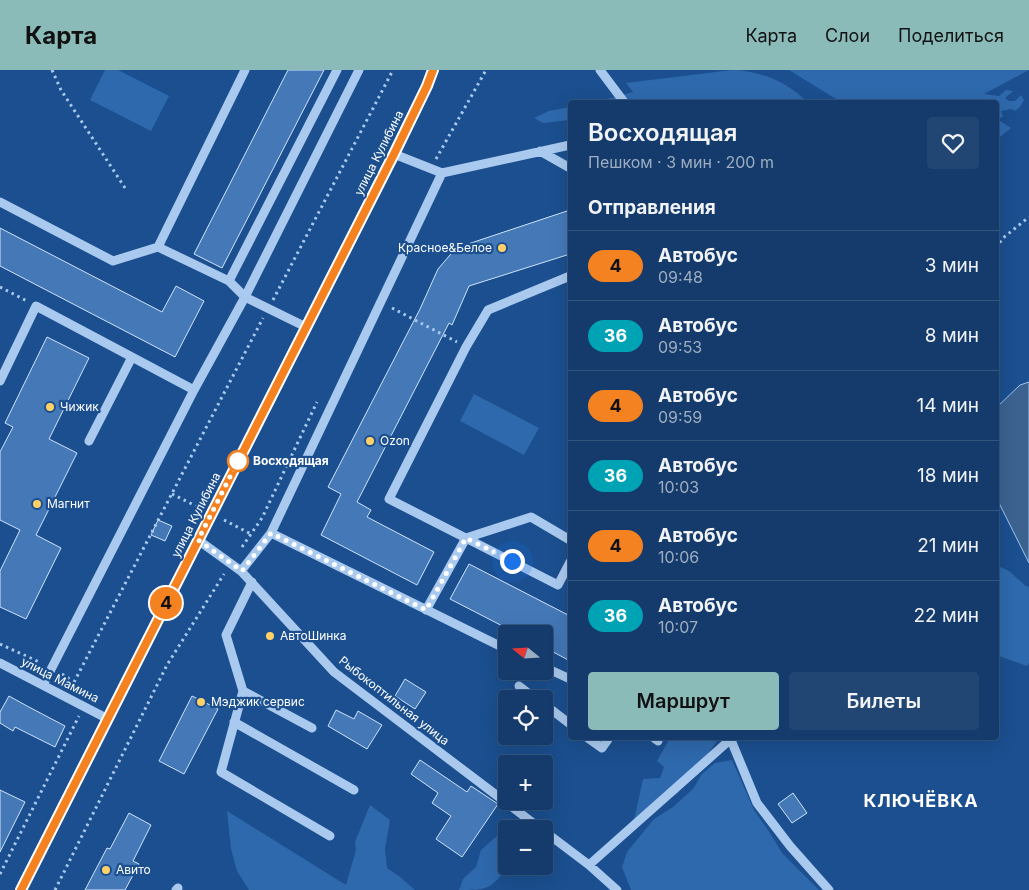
<!DOCTYPE html>
<html lang="ru">
<head>
<meta charset="utf-8">
<style>
	:root { --surface:#143b6b; --page:#214673; --text:#f1f3f6; --muted:#9dadc1; --line:#33557e; --accent:#8bbbb9 }
	body { margin:0; font-family:Inter,sans-serif; background:var(--page); color:var(--text); height:100vh; display:flex; flex-direction:column; font-size:19px; white-space:nowrap }
	* { box-sizing:border-box; margin:0 }
	p { font-size:16px; color:var(--muted) }
	.icon { flex:none; width:28px; height:28px; fill:none; stroke:currentColor; stroke-width:2; stroke-linecap:round; stroke-linejoin:round }
	.map { position:relative; flex:1; overflow:hidden }
	.drawer { position:absolute; left:568px; top:30px; width:431px; height:640px; display:flex; flex-direction:column; background:var(--surface); border-radius:5px; box-shadow:0 5px 20px #0002,0 0 0 1px var(--line) }
	.drawer>* { flex:none }
	.badge { padding:0 10px; border-radius:16px; font-size:18px; line-height:32px }
	.needle { width:32px; rotate:288deg }
	.controls { position:absolute; left:498px; top:555px; display:grid; gap:10px }
	.controls a { display:grid; place-items:center; width:55px; height:55px; border-radius:5px; background:var(--surface); box-shadow:0 5px 20px #0002,0 0 0 1px var(--line); font-size:25px }
	.you { position:absolute; width:25px; height:25px; margin:-12px; border:4px solid #fff; border-radius:50%; background:#1a73e8; box-shadow:0 0 0 8px #1a73e833 }
	.map>.badge { position:absolute; translate:-50% -50%; box-shadow:0 0 0 2px #fff }
	h2 { padding:0 20px; font-size:19px; line-height:45px }
	.round { display:grid; place-items:center; flex:none; width:52px; height:52px; border-radius:5px; background:var(--page) }
	.head { display:flex; align-items:center; justify-content:space-between; height:85px; padding:0 20px }
	h1 { font-size:24px; font-weight:600; line-height:38px }
	.action { display:flex; gap:10px; margin-top:auto; padding:10px 20px }
	.action a { flex:1; height:58px; border-radius:5px; background:var(--accent); color:#111; font-size:20px; font-weight:600; line-height:58px; text-align:center }
	.action a+a { background:var(--page); color:var(--text) }
	ul { padding:0; list-style:none }
	li { display:flex; align-items:center; gap:15px; height:70px; padding:0 20px; border-top:1px solid var(--line) }
	li div { flex:1 }
	li b { display:block; font-size:19px }
	li em { font-style:normal }
	li .badge { min-width:55px; font-weight:700; text-align:center }
	header { display:flex; align-items:center; gap:30px; box-sizing:border-box; height:70px; padding:0 25px; background:var(--accent); color:#111 }
	header strong { font-size:24px }
	nav { display:flex; gap:28px; margin-inline-start:auto; font-size:18px }
	.map>svg:first-child { display:block }
	.green { fill:#2e69ad }
	.water { fill:#3c6290; stroke:#9cc4f0 }
	.building { fill:#4478b7; stroke:#cfe3fa }
	.lines { fill:none; stroke-linecap:round; stroke-linejoin:round }
	.path { stroke:#a9c9ee; stroke-width:3; stroke-dasharray:2.5 4; stroke-linecap:butt }
	.minor { stroke:#a9c9ee; stroke-width:9 }
	.major { stroke:#f0f6ff; stroke-width:12 }
	.line-casing { stroke:#fff; stroke-width:11 }
	.line { stroke:#f58220; stroke-width:8 }
	.walk { stroke:#fff; stroke-width:5; stroke-dasharray:0 9 }
	.poi-dot { fill:#ffd166; stroke:#1b4f8f; stroke-width:2 }
	.stop-dot { fill:#fff; stroke:#f58220; stroke-width:2.5 }
	.labels { text-anchor:middle; stroke-width:4.5; stroke-linejoin:round; paint-order:stroke }
	.street-label { font-size:12px; fill:#fff; stroke:#1b4f8f }
	.poi-label { font-size:12px; fill:#fff; stroke:#1b4f8f; text-anchor:start }
	.stop-label { font-size:12px; font-weight:bold; fill:#fff; stroke:#1b4f8f; text-anchor:start }
	.district-label { font-size:18px; font-weight:bold; letter-spacing:1px; fill:#fff; stroke:#1b4f8f }
</style>
</head>
<body>
<header>
<strong>Карта</strong>
<nav><a>Карта</a><a>Слои</a><a>Поделиться</a></nav>
</header>
<div class="map">
<svg width="1029" height="820" viewBox="0 0 1029 820">
	<rect width="100%" height="100%" fill="#1b4f8f"/>
	<path class="green" d="M105,0H118L169,26L151,61L90,30Z
		M732,0C759,0 789,13 807,32H596L633,22L626,13Z
		M789,0H1029L984,24L999,26L1006,20L1013,21L1005,28L1009,31H1015L1021,25L1024,30L1020,37L1015,41L1011,39L1001,41L1003,47L997,49L1011,58L996,70V32H841Z
		M570,37V50L543,53L534,48L549,41Z
		M474,324L539,358L524,385L460,351Z
		M996,493L998,496L1009,501L1026,516L1029,517V593L1027,596L996,585Z
		M670,668H719L703,691L690,704L678,723L634,750L643,709L660,708L664,697L657,691Z
		M732,690L754,740L770,763L782,783L819,820H631L622,797L627,782L654,749L673,737L693,719L702,704L715,693Z
		M370,735L390,750L385,779L387,798L400,807L415,820H249L237,801L231,779L227,741L346,815L356,780L355,772Z
		M515,750L523,759H506V796H519L514,799L507,797C491,820 486,820 459,820L463,809L476,797L481,780Z"/>
	<path class="water" d="M1029,312V493L996,427V338L1020,315Z"/>
	<path class="building" d="M288,0H324L222,198L194,184Z
		M570,140V184L469,216L452,255L449,253L357,432L371,440L367,447L434,482L417,515L321,465L341,424L328,417L420,239L438,199L456,178Z
		M0,158L162,242L176,216L204,231L175,287L0,196Z
		M47,267L89,288L49,369L77,383L36,465L61,478L26,549L0,537V501L20,460L0,450V382L13,357L5,353Z
		M158,450L172,456L165,471L151,465Z
		M469,494L570,546V591L544,577V564H518L450,529Z
		M405,609L426,622L415,639L395,626Z
		M9,626L27,636L65,656L55,677L15,657L13,661L0,653V642Z
		M192,626L218,639L184,704L159,691Z
		M336,640L354,649L358,641L382,655L367,679L328,656Z
		M420,690L467,722L471,716L498,734L462,787L436,769L451,746L432,733L438,723L411,704Z
		M0,720L25,732L0,782Z
		M793,723L807,743L792,753L778,734Z
		M129,743L151,755L133,791L139,794L125,820H85L107,778L110,779Z"/>
	<g class="lines">
		<path class="path" d="M52,0L61,20L127,121
			M436,89L486,0
			M996,178L1003,168L1029,147
			M0,217L27,231
			M273,230L393,0
			M392,238L457,272
			M172,424L200,438
			M224,450L251,464
			M242,477L262,448L317,332
			M0,574L41,593
			M62,604L74,612
			M71,618L263,248
			M0,804L79,646
			M55,820L167,595L224,504"/>
		<path class="minor" d="M600,0L624,32
			M540,81L570,98
			M442,103L570,75
			M0,132L113,191L158,177L245,0
			M158,177L229,211L245,227L306,257
			M570,206L488,240L466,277L389,429L558,515L570,492
			M229,211L337,0
			M0,311L36,236L194,320
			M89,371L132,287
			M271,463L506,579
			M198,470L241,501L334,602L541,759
			M241,501L271,463L442,103L394,84
			M252,512L226,565L243,621L221,702L330,766
			M426,540L466,468L531,447L570,470
			M0,593L108,649
			M544,597L570,609
			M43,615L194,320L245,227L359,0
			M519,616L536,629
			M243,621L312,658
			M544,634L570,654
			M234,652L354,720
			M588,668L602,678L609,668
			M654,668L658,671
			M731,670L757,733L790,776L829,820
			M544,761L589,795L617,820
			M589,795L732,668
			M176,820L178,818"/>
		<path class="major" d="M21,820L394,84L427,16L433,0"/>
	</g>
	<g class="lines">
		<g class="line-casing">
			<path id="line" d="M21,820L394,84L427,16L433,0"/>
		</g>
		<use href="#line" class="line"/>
		<path class="walk" d="M238,391L198,470L242,501L271,463L426,540L466,468L512,491"/>
	</g>
	<g class="poi-dot">
		<circle cx="502" cy="178" r="5"/>
		<circle cx="50" cy="337" r="5"/>
		<circle cx="370" cy="371" r="5"/>
		<circle cx="37" cy="434" r="5"/>
		<circle cx="270" cy="566" r="5"/>
		<circle cx="201" cy="632" r="5"/>
		<circle cx="106" cy="800" r="5"/>
	</g>
	<circle class="stop-dot" cx="238" cy="391" r="10"/>
	<g class="labels">
		<g class="street-label">
			<text transform="translate(379 83) rotate(-63)" y="4">улица Кулибина</text>
			<text transform="translate(196 445) rotate(-63)" y="4">улица Кулибина</text>
			<text transform="translate(60 610) rotate(27)" y="4">улица Мамина</text>
			<text transform="translate(394 631) rotate(38)" y="4">Рыбокоптильная улица</text>
		</g>
		<g class="poi-label">
			<text x="492" y="182" text-anchor="end">Красное&amp;Белое</text>
			<text x="60" y="341">Чижик</text>
			<text x="380" y="375">Ozon</text>
			<text x="47" y="438">Магнит</text>
			<text x="280" y="570">АвтоШинка</text>
			<text x="211" y="636">Мэджик сервис</text>
			<text x="116" y="804">Авито</text>
		</g>
		<g class="stop-label">
			<text x="253" y="395">Восходящая</text>
		</g>
		<g class="district-label">
			<text x="921" y="737">КЛЮЧЁВКА</text>
		</g>
	</g>
</svg>
<div class="controls">
<a><svg class="needle" viewBox="-14 -14 28 28"><path d="M0-13l5 13h-10z" fill="#e53935"/><path d="M0 13l5-13h-10z" fill="#9dadc1"/></svg></a>
<a><svg class="icon" aria-label="locate" viewBox="0 0 24 24"><circle cx="12" cy="12" r="6"/><path d="M12 2v4M12 18v4M2 12h4M18 12h4"/></svg></a>
<a>+</a>
<a>−</a>
</div>
<div class="you" style="left:512px;top:491px"></div>
<b class="badge" style="left:166px;top:533px;background:#f58220;color:#111">4</b>
<section class="drawer">
<div class="head"><div><h1>Восходящая</h1><p>Пешком · 3 мин · 200 m</p></div><a class="round"><svg class="icon" aria-label="heart" viewBox="0 0 24 24"><path d="M12 20l-8-8c-3-5 5-10 8-4 3-6 11-1 8 4z"/></svg></a></div>
<h2>Отправления</h2>
<ul>
<li><span class="badge" style="background:#f58220;color:#111">4</span><div><b>Автобус</b><p>09:48</p></div><em>3 мин</em></li>
<li><span class="badge" style="background:#00a3b4;color:#fff">36</span><div><b>Автобус</b><p>09:53</p></div><em>8 мин</em></li>
<li><span class="badge" style="background:#f58220;color:#111">4</span><div><b>Автобус</b><p>09:59</p></div><em>14 мин</em></li>
<li><span class="badge" style="background:#00a3b4;color:#fff">36</span><div><b>Автобус</b><p>10:03</p></div><em>18 мин</em></li>
<li><span class="badge" style="background:#f58220;color:#111">4</span><div><b>Автобус</b><p>10:06</p></div><em>21 мин</em></li>
<li><span class="badge" style="background:#00a3b4;color:#fff">36</span><div><b>Автобус</b><p>10:07</p></div><em>22 мин</em></li>
</ul>
<div class="action"><a>Маршрут</a><a>Билеты</a></div>
</section>
</div>
</body>
</html>
